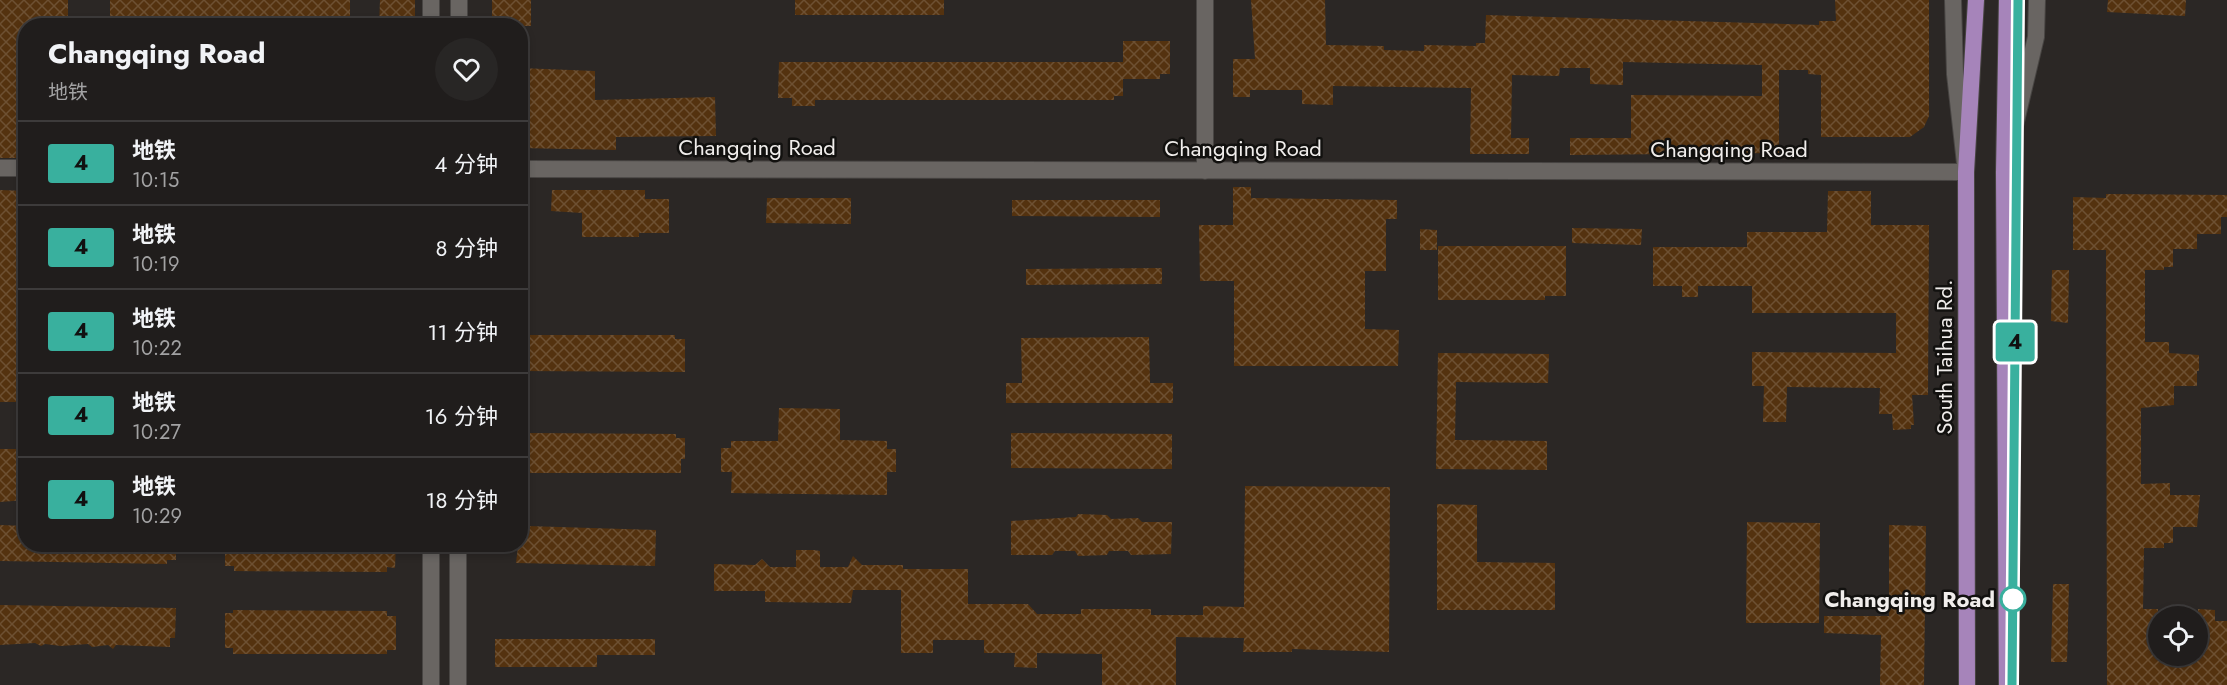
<!DOCTYPE html>
<html lang="zh">
<head>
<meta charset="utf-8">
<style>
	:root { --surface:#201d1c; --page:#282625; --text:#f1f3f6; --muted:#a2a2a3; --line:#3d3b3b }
	body { margin:0; font-family:Jost,"Noto Sans SC",sans-serif; background:var(--page); color:var(--text); height:100vh; display:flex; flex-direction:column; font-size:22px; white-space:nowrap }
	* { box-sizing:border-box; margin:0 }
	p { font-size:20px; color:var(--muted) }
	.icon { flex:none; width:33px; height:33px; fill:none; stroke:currentColor; stroke-width:2; stroke-linecap:round; stroke-linejoin:round }
	.map { position:relative; flex:1; overflow:hidden }
	.panel { position:absolute; left:18px; top:18px; width:510px; height:534px; display:flex; flex-direction:column; background:var(--surface); border-radius:24px; box-shadow:0 3px 9px #0003,0 0 0 2px var(--line) }
	.panel>* { flex:none }
	.badge { padding:0 12px; border-radius:4px; font-size:21px; line-height:39px }
	.tools { position:absolute; left:2148px; top:606px; display:grid; gap:12px }
	.tools a { display:grid; place-items:center; width:60px; height:60px; border-radius:50%; background:var(--surface); box-shadow:0 3px 9px #0003,0 0 0 2px var(--line); font-size:30px }
	.map>.badge { position:absolute; translate:-50% -50%; box-shadow:0 0 0 3px #fff }
	.round { display:grid; place-items:center; flex:none; width:63px; height:63px; border-radius:32px; background:var(--page) }
	.overview { display:flex; align-items:center; justify-content:space-between; height:102px; padding:0 30px }
	h1 { font-size:28px; font-weight:700; line-height:45px }
	ul { padding:0; list-style:none }
	li { display:flex; align-items:center; gap:18px; height:84px; padding:0 30px; border-top:2px solid var(--line) }
	li div { flex:1 }
	li b { display:block; font-size:22px }
	li em { font-style:normal }
	li .badge { min-width:66px; font-weight:700; text-align:center }
	.map>svg:first-child { display:block }
	.building { fill:url(#building-cross-hatch) }
	.lines { fill:none; stroke-linecap:round; stroke-linejoin:round }
	.tertiary-casing { stroke:#484543; stroke-width:18 }
	.primary-casing { stroke:#484543; stroke-width:18 }
	.tertiary { stroke:#696562; stroke-width:16 }
	.primary { stroke:#a684ba; stroke-width:16 }
	.line-casing { stroke:#fff; stroke-width:14 }
	.line { stroke:#39b09e; stroke-width:9 }
	.stop-dot { fill:#fff; stroke:#39b09e; stroke-width:3 }
	.labels { text-anchor:middle; stroke-width:5; stroke-linejoin:round; paint-order:stroke }
	.street-label { font-size:22px; fill:#f0edeb; stroke:#12110f }
	.stop-label { font-size:22px; font-weight:bold; fill:#f0edeb; stroke:#12110f; text-anchor:end }
</style>
</head>
<body>
<div class="map">
<svg width="2227" height="685" viewBox="0 0 2227 685">
	<defs>
		<pattern id="building-cross-hatch" width="8" height="8" patternUnits="userSpaceOnUse" patternTransform="scale(1.5)"><rect width="8" height="8" fill="#54320f"/><path d="M0 0l8 8M0 8l8-8" fill="none" stroke="#6d5032"/></pattern>
	</defs>
	<rect width="100%" height="100%" fill="#2b2725"/>
	<path class="building" d="M0,0H68V26H26V158H0Z
		M110,0H350V26H110Z
		M380,0H415V26H379Z
		M492,0H531V26H492Z
		M795,0H944V15H795Z
		M1251,0H1325L1326,45L1384,46V50L1424,51V45L1476,46V43H1485L1486,15L1819,25V21H1836L1835,0H1929V116L1924,127L1910,137H1821V75L1808,74V70H1779V153L1570,155V138H1631V95L1762,96V65L1623,62V85L1590,84V68H1560L1559,76L1512,75L1511,138H1529V154H1470L1471,88L1333,86V105L1302,104V90H1250V97H1233V59H1255Z
		M2108,0H2186L2185,16L2107,12Z
		M1123,41H1170V74H1160V79H1123V96H1114V100H815V106H792V98H778L779,62H1123Z
		M520,68L595,71V100L715,97L716,136L616,137V150L520,148Z
		M1233,187H1251V198L1397,200V219H1386V271H1365V329L1399,330L1398,366H1234V281H1200L1199,225H1233Z
		M0,190L26,191V402H0Z
		M552,190H645V199H669V233H639V237H582V213L551,211Z
		M1828,191H1871V225H1929L1928,395H1912L1914,425H1911V429L1893,430L1892,414H1879L1880,388L1787,387L1786,422H1763L1764,386H1752V352L1896,353V313H1752V286H1698V297H1682V286H1653V247H1747V232H1827Z
		M2106,194L2227,195V217H2221V234H2197V249H2173V267H2164V270H2145V342H2169V353L2199,355V371H2197V386H2174V405L2141,408V484L2170,483V495H2200L2197,527H2173V543H2164V548H2144L2143,609H2158V656H2198V609L2215,610V621H2227V685H2107L2106,250H2073V197L2106,198Z
		M767,198H851V224L766,223Z
		M1012,200H1160V217L1012,216Z
		M1572,228L1642,229L1641,245L1572,243Z
		M1420,229L1437,230V250H1420Z
		M1438,246H1566V296H1545V300H1438Z
		M1162,268V284L1026,285V269Z
		M2052,270H2069L2068,323L2051,321Z
		M520,335H675V339H685V372L520,371Z
		M1149,337L1150,383H1173V403H1006V383H1022L1021,338Z
		M1438,353L1549,354L1548,383L1456,382L1455,440L1547,441V470L1436,469Z
		M779,408L840,409V440L887,441V449H896V472H887V495L731,493L732,472H721V448H731V441H778Z
		M526,433L676,434V438H685V459H681V473H520V438H526Z
		M1011,433L1172,434V469L1011,468Z
		M0,449H26V500L0,502Z
		M1245,486L1390,487L1389,652L1292,649V652H1243L1244,638L1176,637V685H1102V654L1037,653V668L1014,667L1015,653H984V640H933V653H901V590H853L851,603L765,602V591H714V564L755,565L762,559L770,567H796V550H814L820,551V567H848L853,556L862,565H903V569H968V604H1028L1037,614H1081V609H1151V615H1203V606L1244,607Z
		M1437,504L1477,505V562L1555,563V610H1437Z
		M1078,514L1107,515L1111,519L1138,518L1142,522H1172L1171,554L1131,555L1128,551H1109L1107,555L1078,556L1075,551H1055L1052,555H1011V521L1076,517Z
		M1747,522L1820,523L1819,623H1746Z
		M0,525L26,526V544H176V560H167V564L0,561Z
		M1889,525L1926,526L1924,685H1880L1881,635L1824,633V616H1889Z
		M527,526L656,530L655,566L516,563L520,530H526Z
		M225,544H396L395,568L387,567V572L234,571V566H225Z
		M2053,584H2069L2067,662H2051Z
		M0,605L176,608L175,638H170V647L116,645L113,649L108,645L92,647L88,644L61,646L45,644L41,646L35,643L0,645Z
		M233,610L387,611V616H396V650H387V654H233V648H225V613H233Z
		M495,639H655V655H597V667H495Z"/>
	<g class="lines">
		<g class="tertiary-casing">
			<path id="tertiary" d="M1205,0V171
				M431,26V0
				M459,26V0
				M2008,155L2036,37L2037,0
				M0,168H26
				M520,169L1966,172L1955,74L1953,0
				M431,544V685
				M458,685V544"/>
		</g>
		<g class="primary-casing">
			<path id="primary" d="M2007,0L2004,173L2007,685
				M1967,685L1966,172L1976,0"/>
		</g>
		<use href="#tertiary" class="tertiary"/>
		<use href="#primary" class="primary"/>
	</g>
	<g class="lines">
		<g class="line-casing">
			<path id="line" d="M2012,685L2018,0"/>
		</g>
		<use href="#line" class="line"/>
	</g>
	<circle class="stop-dot" cx="2013" cy="599" r="12"/>
	<g class="labels">
		<g class="street-label">
			<text x="757" y="155">Changqing Road</text>
			<text x="1243" y="156">Changqing Road</text>
			<text x="1729" y="157">Changqing Road</text>
			<text transform="translate(1944 357) rotate(-90)" y="8">South Taihua Rd.</text>
		</g>
		<g class="stop-label">
			<text x="1995" y="607">Changqing Road</text>
		</g>
	</g>
</svg>
<div class="tools">
<a><svg class="icon" aria-label="locate" viewBox="0 0 24 24"><circle cx="12" cy="12" r="6"/><path d="M12 2v4M12 18v4M2 12h4M18 12h4"/></svg></a>
</div>
<b class="badge" style="left:2015px;top:342px;background:#39b09e;color:#111">4</b>
<section class="panel">
<div class="overview"><div><h1>Changqing Road</h1><p>地铁</p></div><a class="round"><svg class="icon" aria-label="heart" viewBox="0 0 24 24"><path d="M12 20l-8-8c-3-5 5-10 8-4 3-6 11-1 8 4z"/></svg></a></div>
<ul>
<li><span class="badge" style="background:#39b09e;color:#111">4</span><div><b>地铁</b><p>10:15</p></div><em>4 分钟</em></li>
<li><span class="badge" style="background:#39b09e;color:#111">4</span><div><b>地铁</b><p>10:19</p></div><em>8 分钟</em></li>
<li><span class="badge" style="background:#39b09e;color:#111">4</span><div><b>地铁</b><p>10:22</p></div><em>11 分钟</em></li>
<li><span class="badge" style="background:#39b09e;color:#111">4</span><div><b>地铁</b><p>10:27</p></div><em>16 分钟</em></li>
<li><span class="badge" style="background:#39b09e;color:#111">4</span><div><b>地铁</b><p>10:29</p></div><em>18 分钟</em></li>
</ul>
</section>
</div>
</body>
</html>
